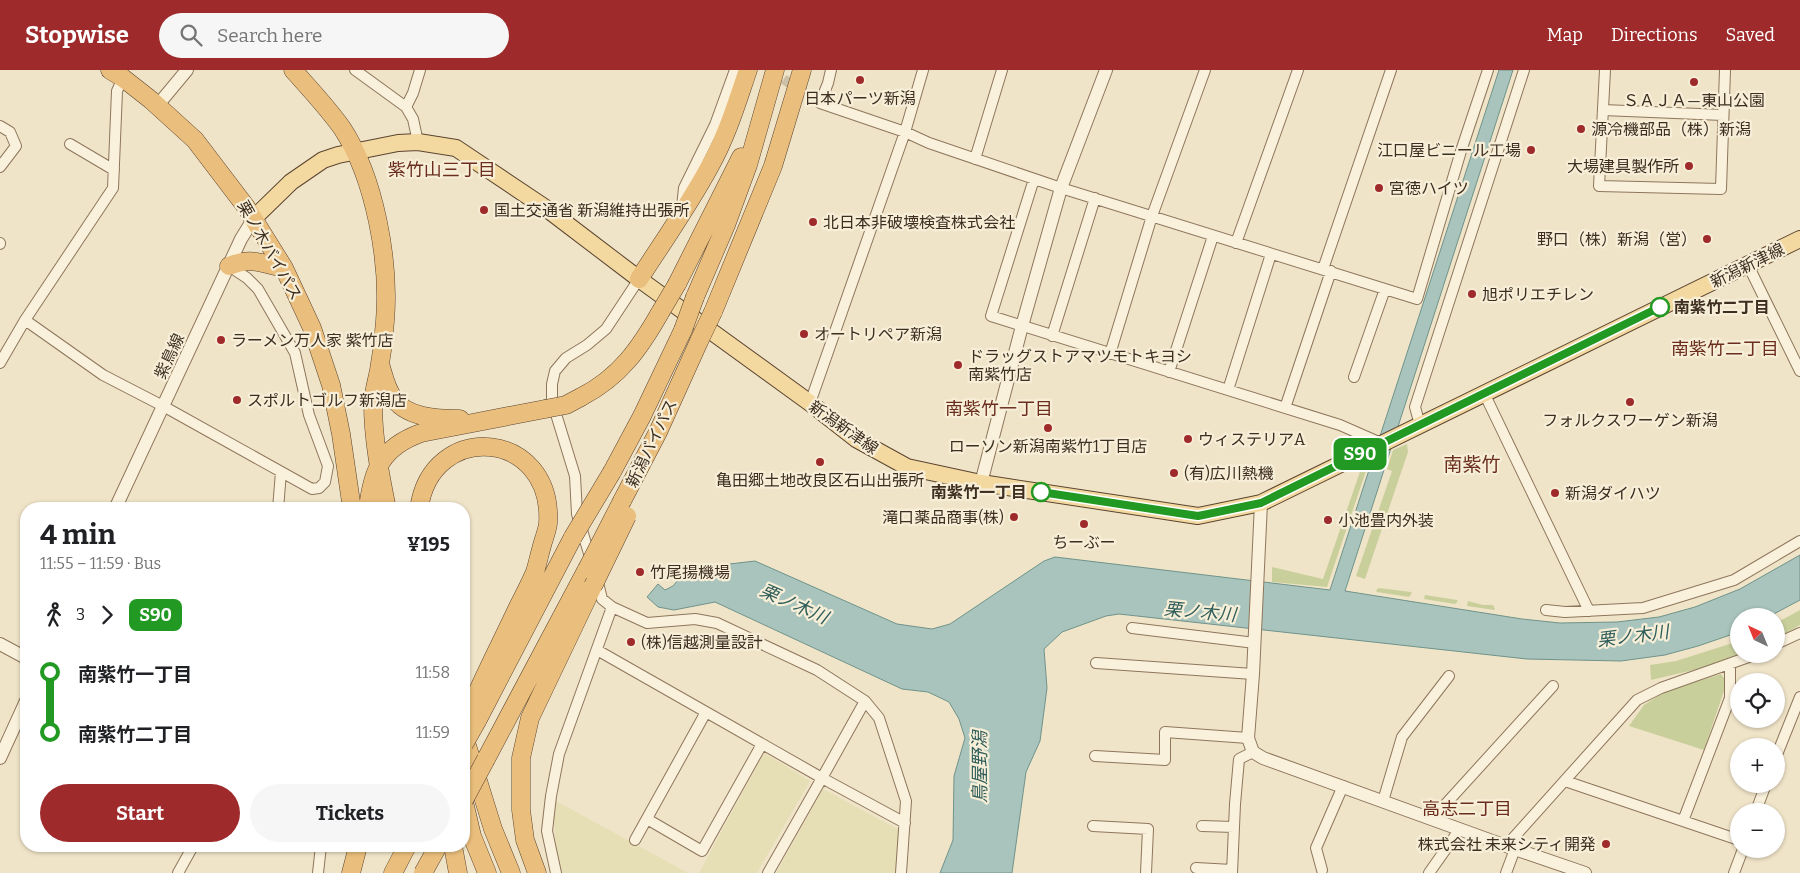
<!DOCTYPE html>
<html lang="en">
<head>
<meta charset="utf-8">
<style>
	:root { --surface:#fff; --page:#f6f6f6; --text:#202124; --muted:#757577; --accent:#9e2a2b }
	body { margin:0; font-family:Bitter,"Noto Sans JP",serif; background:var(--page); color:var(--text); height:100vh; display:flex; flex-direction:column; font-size:19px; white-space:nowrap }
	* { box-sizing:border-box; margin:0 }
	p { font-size:16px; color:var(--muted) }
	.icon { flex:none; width:28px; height:28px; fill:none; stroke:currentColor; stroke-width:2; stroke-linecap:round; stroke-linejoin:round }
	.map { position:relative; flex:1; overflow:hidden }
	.details { position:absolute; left:20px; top:432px; width:450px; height:350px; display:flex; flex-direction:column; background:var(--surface); border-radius:20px; box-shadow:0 1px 4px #0004 }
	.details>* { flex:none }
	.badge { padding:0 10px; border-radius:8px; font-size:18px; line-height:32px }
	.needle { width:32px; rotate:317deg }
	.fabs { position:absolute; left:1730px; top:538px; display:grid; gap:10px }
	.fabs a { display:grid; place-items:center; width:55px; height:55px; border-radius:50%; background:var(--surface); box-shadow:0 1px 4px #0004; font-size:25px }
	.map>.badge { position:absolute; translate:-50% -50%; box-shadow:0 0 0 2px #fff }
	.legs { display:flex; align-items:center; gap:8px; height:55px; padding:0 20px; font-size:16px }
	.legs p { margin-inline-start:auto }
	.overview { display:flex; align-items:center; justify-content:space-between; height:85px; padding:0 20px }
	h1 { font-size:28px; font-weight:700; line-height:38px }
	.primary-button { display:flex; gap:10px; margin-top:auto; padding:10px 20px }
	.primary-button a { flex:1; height:58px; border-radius:30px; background:var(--accent); color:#fff; font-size:20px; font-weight:700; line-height:58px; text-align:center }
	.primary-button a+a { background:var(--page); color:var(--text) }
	ul { padding:0 20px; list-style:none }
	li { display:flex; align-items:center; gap:18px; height:60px; font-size:19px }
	li i { display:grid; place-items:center; width:8px; height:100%; margin:0 6px; background:currentColor }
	li i::after { content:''; width:12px; height:12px; margin:-6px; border:4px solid; border-radius:50%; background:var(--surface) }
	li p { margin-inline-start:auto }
	li:first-child i { background:linear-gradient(#0000 50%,currentColor 0) }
	li:last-child i { background:linear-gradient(currentColor 50%,#0000 0) }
	header { display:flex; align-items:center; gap:30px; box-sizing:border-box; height:70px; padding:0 25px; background:var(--accent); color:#fff }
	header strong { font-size:24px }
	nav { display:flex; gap:28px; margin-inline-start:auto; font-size:18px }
	.search { width:350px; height:45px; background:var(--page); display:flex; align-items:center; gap:12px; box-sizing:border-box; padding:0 18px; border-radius:28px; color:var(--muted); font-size:19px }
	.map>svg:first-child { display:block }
	.farmland { fill:#e6deb5 }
	.green { fill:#c9cf9b }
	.water { fill:#a9c4bc; stroke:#6f938a }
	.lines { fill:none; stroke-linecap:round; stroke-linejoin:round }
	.minor-tunnel { stroke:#ccc0a6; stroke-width:10; stroke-dasharray:10 5; stroke-linecap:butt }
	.minor-casing { stroke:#8d765c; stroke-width:12 }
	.tertiary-casing { stroke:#8d765c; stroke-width:14 }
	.primary-casing { stroke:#5b4430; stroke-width:18 }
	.trunk-casing { stroke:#5b4430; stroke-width:19 }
	.minor { stroke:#faf1dc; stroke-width:10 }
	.tertiary { stroke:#faf1dc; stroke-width:12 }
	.primary { stroke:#f3d9a0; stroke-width:16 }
	.trunk { stroke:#eabe7c; stroke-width:18 }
	.trunk-bridge-casing { stroke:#5b4430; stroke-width:19; stroke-linecap:butt }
	.trunk-bridge { stroke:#eabe7c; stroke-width:18 }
	.line-1-casing { stroke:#fff; stroke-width:11 }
	.line-1 { stroke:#292; stroke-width:8 }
	.poi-dot { fill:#9e2a2b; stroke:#f7eed8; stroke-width:2 }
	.stop-1-dot { fill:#fff; stroke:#292; stroke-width:2.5 }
	.labels { text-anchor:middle; stroke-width:4.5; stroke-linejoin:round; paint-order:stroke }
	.poi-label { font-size:16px; fill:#3d2e20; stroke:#f7eed8; text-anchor:start }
	.street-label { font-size:16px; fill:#3d2e20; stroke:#f7eed8 }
	.stop-label { font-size:16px; font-weight:bold; fill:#3d2e20; stroke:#f7eed8; text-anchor:start }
	.neighbourhood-label { font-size:18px; fill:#6b2e1e; stroke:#f7eed8 }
	.water-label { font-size:18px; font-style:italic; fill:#2f5d5a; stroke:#f7eed8 }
	.quarter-label { font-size:19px; fill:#6b2e1e; stroke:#f7eed8 }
</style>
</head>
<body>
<header>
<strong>Stopwise</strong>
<div class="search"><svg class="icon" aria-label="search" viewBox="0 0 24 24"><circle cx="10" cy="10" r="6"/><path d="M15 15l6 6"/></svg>Search here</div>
<nav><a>Map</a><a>Directions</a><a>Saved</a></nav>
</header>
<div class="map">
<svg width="1800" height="803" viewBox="0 0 1800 803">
	<rect width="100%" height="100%" fill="#f0e4c8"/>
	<path class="farmland" d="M764,683L810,711L757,803H699Z
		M823,719L899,760L896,803H776Z
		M556,731L688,803H562L556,780L554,752Z"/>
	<path class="green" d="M1407,374L1408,382L1365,509L1356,506L1392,401L1387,399L1393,380Z
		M1370,389L1327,517L1272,512V497L1323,509L1363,393Z
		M1379,518L1411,522L1412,523L1409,527L1377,522L1376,520Z
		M1425,525L1457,530L1458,531L1455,534L1424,529Z
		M1468,531L1483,535H1493L1495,539L1494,540L1467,536Z
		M1800,540V555L1776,569V553Z
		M1739,571V584H1745L1711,596L1651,610L1650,595L1676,591Z
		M1721,604L1727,612L1704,680L1629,656L1644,635L1666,621Z"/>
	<path class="water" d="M1499,0H1513L1345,521L1522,549L1560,553L1617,552L1659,547L1695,537L1740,519L1800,485V530L1770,546H1739V562L1698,576L1665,585L1621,591L1527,589L1119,544L1106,546L1062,562L1044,579L1047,618L1040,671L1026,702L1012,803H940L953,770L954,706L965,668L959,649L949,632L928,622L902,619L715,532L674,540L658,537L647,527L658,514L665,520L673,516L687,499L755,491L897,554L932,559L950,554L1044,491L1055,487L1330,520Z"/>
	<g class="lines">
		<path class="minor-tunnel" d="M771,1L820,33"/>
		<g class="minor-casing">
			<path id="minor" d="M355,0L406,37L413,49L418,72
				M831,0L828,13L820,33L905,62L929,73L1061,118L1417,229L1461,81L1488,0
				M1605,0L1599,116L1721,119L1725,0
				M406,37L413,23L420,0
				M1603,40L1723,45
				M0,56L10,62L16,76L0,97
				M70,74L114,100
				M975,89L1002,0
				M1034,109L991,246L1340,355L1381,373
				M682,137L684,118L715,55L735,0
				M0,173V174
				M1236,173L1298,0
				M1748,195L1800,301
				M1323,199L1391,0
				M25,250L103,305L163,336L312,419L319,418L325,412L328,396L309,345L295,283L258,219L247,208L229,196
				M1052,266L1095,128
				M1110,284L1152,146L1205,0
				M0,293L25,250L113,118L117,21L123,8
				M1169,302L1213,166
				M1354,307L1385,219
				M1228,320L1271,184
				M1484,323L1589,541
				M810,333L905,62L923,0
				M1285,338L1331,201
				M1420,355L1415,337L1524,0
				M278,439L281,402
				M591,490L577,444L575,406L552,331V314L555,301L566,288L587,275L606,259L639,209
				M597,509L602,529L612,537L647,553L695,549L717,553L817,600L865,631L879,648L906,731L901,803
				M1546,540L1565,542L1643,538L1734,510L1800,471
				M1132,558L1255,573
				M1776,574L1800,563
				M597,580L822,708L768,803
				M1096,593L1253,604
				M865,631L822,708L905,753
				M1095,686L1165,690V662L1248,668
				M1776,687L1800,627
				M1565,711L1739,770
				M1383,731L1402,667L1449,606
				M1756,741L1766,714
				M647,749L702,781L762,674
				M1432,749L1553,616
				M1683,751L1730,628V594
				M1093,756L1148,759L1146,803
				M1202,756L1234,757
				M635,770L706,642
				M1506,776L1637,630L1661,618L1757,584
				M1196,798L1232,800
				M1322,800L1316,778L1343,716
				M178,803L193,776
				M318,803L321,776
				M556,803L547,761L551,726L559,684L612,537
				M1232,803L1235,734L1239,689L1253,682
				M1429,803L1460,759
				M1506,803L1515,779
				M1734,803L1743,779"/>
		</g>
		<g class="tertiary-casing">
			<path id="tertiary" d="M157,36L187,0
				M981,413L1022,256L1061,118L1106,0
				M1261,433L1253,604L1248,668L1253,682L1263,688L1506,776L1585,803
				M115,439L241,169L254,148
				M0,574L26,588
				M0,688L26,631"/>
		</g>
		<g class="primary-casing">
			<path id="primary" d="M254,148L291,112L323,90L338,85L398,73L418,72L456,78L547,139L639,209L810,333L856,369L907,397L981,413L1198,446L1261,433L1800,169"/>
		</g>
		<g class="trunk-casing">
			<path id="trunk" d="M110,0L123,8L151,30L195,70L246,137L284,198L312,258L331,315L341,364L352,439
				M293,0C310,19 327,37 342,58C375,108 390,192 385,251C384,268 382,284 379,300C377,311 373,323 373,334C373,369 380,404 387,439
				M229,196C253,186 261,194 284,198
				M639,209C663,172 689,135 710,96C727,66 737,32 748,0
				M677,214L741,87
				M695,227L726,155L748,95L775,0
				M713,242L773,96L802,0
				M381,297C384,307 386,317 392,326C405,348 437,349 460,349
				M581,327C620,307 640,278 661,241
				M612,402L642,346L683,260
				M622,431L658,362L700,269
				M368,439C372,400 382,377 421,363L545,339
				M419,439C431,349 554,359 548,454C547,460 545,466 543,472C540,482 538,492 535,502C530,514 523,527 517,539C499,577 480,614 464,652
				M477,651L573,467
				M464,666L493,759L511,803
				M486,689L587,499
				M464,732L472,766L487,803
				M453,776L458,803
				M351,803L358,776
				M393,803L407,776
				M537,803L525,770L521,740V688L530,648L593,516"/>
		</g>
		<use href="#minor" class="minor"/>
		<use href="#tertiary" class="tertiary"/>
		<use href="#primary" class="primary"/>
		<use href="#trunk" class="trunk"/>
		<g class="trunk-bridge-casing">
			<path id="trunk-bridge" d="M661,241L677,214
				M683,260L695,227
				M700,269L713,242
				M545,339L566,335L581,327
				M573,467L612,402
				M587,499L622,431
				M593,516L627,446
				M464,674L477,651
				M464,730L486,689
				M423,803L438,776"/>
		</g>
		<use href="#trunk-bridge" class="trunk-bridge"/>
	</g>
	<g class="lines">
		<g class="line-1-casing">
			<path id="line-1" d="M1041,422L1198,446L1261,433L1660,237"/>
		</g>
		<use href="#line-1" class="line-1"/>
	</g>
	<g class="poi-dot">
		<circle cx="860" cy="10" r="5"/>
		<circle cx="1694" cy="12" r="5"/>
		<circle cx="1581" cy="59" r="5"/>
		<circle cx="1531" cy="80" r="5"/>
		<circle cx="1689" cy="96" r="5"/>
		<circle cx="1379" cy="118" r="5"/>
		<circle cx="484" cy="140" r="5"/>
		<circle cx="813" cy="152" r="5"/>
		<circle cx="1707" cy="169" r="5"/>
		<circle cx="1472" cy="224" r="5"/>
		<circle cx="804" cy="264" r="5"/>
		<circle cx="221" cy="270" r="5"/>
		<circle cx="958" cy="295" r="5"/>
		<circle cx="237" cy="330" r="5"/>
		<circle cx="1630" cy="332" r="5"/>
		<circle cx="1048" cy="358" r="5"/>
		<circle cx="1188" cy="369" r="5"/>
		<circle cx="820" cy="392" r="5"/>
		<circle cx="1174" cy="403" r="5"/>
		<circle cx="1555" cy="423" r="5"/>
		<circle cx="1014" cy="447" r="5"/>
		<circle cx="1328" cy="450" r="5"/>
		<circle cx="1084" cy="454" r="5"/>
		<circle cx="640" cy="502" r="5"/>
		<circle cx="631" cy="572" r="5"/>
		<circle cx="1606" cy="774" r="5"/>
	</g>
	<g class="stop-1-dot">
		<circle cx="1660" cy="237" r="9"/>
		<circle cx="1041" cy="422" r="9"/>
	</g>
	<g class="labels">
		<g class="poi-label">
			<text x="860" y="34" text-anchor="middle">日本パーツ新潟</text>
			<text x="1694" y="36" text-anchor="middle">ＳＡＪＡ―東山公園</text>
			<text x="1591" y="65">源冷機部品（株）新潟</text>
			<text x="1521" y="86" text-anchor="end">江口屋ビニール工場</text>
			<text x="1679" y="102" text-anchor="end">大場建具製作所</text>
			<text x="1389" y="124">宮徳ハイツ</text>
			<text x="494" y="146">国土交通省 新潟維持出張所</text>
			<text x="823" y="158">北日本非破壊検査株式会社</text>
			<text x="1697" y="175" text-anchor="end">野口（株）新潟（営）</text>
			<text x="1482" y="230">旭ポリエチレン</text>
			<text x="814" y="270">オートリペア新潟</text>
			<text x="231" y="276">ラーメン万人家 紫竹店</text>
			<text x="968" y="292">ドラッグストアマツモトキヨシ<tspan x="968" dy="18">南紫竹店</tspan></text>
			<text x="247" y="336">スポルトゴルフ新潟店</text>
			<text x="1630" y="356" text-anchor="middle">フォルクスワーゲン新潟</text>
			<text x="1198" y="375">ウィステリアA</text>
			<text x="1048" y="382" text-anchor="middle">ローソン新潟南紫竹1丁目店</text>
			<text x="1184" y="409">(有)広川熱機</text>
			<text x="820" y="416" text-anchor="middle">亀田郷土地改良区石山出張所</text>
			<text x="1565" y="429">新潟ダイハツ</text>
			<text x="1004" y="453" text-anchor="end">滝口薬品商事(株)</text>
			<text x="1338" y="456">小池畳内外装</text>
			<text x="1084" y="478" text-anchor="middle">ちーぶー</text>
			<text x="650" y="508">竹尾揚機場</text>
			<text x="641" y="578">(株)信越測量設計</text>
			<text x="1596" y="780" text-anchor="end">株式会社 未来シティ開発</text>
		</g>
		<g class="street-label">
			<text transform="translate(270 180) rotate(60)" y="6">栗ノ木バイパス</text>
			<text transform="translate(1747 195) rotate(-26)" y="6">新潟新津線</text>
			<text transform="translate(169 286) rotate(-65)" y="6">紫鳥線</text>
			<text transform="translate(844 357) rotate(35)" y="6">新潟新津線</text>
			<text transform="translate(651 373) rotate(-64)" y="6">新潟バイパス</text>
		</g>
		<g class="stop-label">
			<text x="1674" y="243">南紫竹二丁目</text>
			<text x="1027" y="428" text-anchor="end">南紫竹一丁目</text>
		</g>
		<g class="neighbourhood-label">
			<text x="442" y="106">紫竹山三丁目</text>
			<text x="1725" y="285">南紫竹二丁目</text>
			<text x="999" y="345">南紫竹一丁目</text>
			<text x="1467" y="745">高志二丁目</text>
		</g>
		<g class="water-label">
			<text transform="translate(794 534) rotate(24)" y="6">栗ノ木川</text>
			<text transform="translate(1200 542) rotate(5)" y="6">栗ノ木川</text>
			<text transform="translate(1633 566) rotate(-7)" y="6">栗ノ木川</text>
			<text transform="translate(980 697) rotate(-90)" y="6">鳥屋野潟</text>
		</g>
		<g class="quarter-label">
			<text x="1472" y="401">南紫竹</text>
		</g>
	</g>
</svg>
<div class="fabs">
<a><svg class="needle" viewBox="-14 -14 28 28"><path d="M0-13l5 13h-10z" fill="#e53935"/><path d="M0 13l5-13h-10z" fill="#757577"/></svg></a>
<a><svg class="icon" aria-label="locate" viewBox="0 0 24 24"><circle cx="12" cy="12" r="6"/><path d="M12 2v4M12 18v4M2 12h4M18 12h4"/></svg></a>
<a>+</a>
<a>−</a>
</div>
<b class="badge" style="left:1360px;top:384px;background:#292;color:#fff">S90</b>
<section class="details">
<div class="overview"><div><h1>4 min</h1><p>11:55 – 11:59 · Bus</p></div><b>¥195</b></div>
<div class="legs"><svg class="icon" aria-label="walk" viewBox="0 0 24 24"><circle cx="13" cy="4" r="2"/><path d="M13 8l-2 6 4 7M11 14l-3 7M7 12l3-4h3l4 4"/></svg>3<svg class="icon" aria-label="forward" viewBox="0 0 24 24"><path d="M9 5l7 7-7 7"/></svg><b class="badge" style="background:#292;color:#fff">S90</b></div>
<ul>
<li><i style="color:#292"></i><b>南紫竹一丁目</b><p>11:58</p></li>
<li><i style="color:#292"></i><b>南紫竹二丁目</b><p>11:59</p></li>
</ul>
<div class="primary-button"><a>Start</a><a>Tickets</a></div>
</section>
</div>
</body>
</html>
